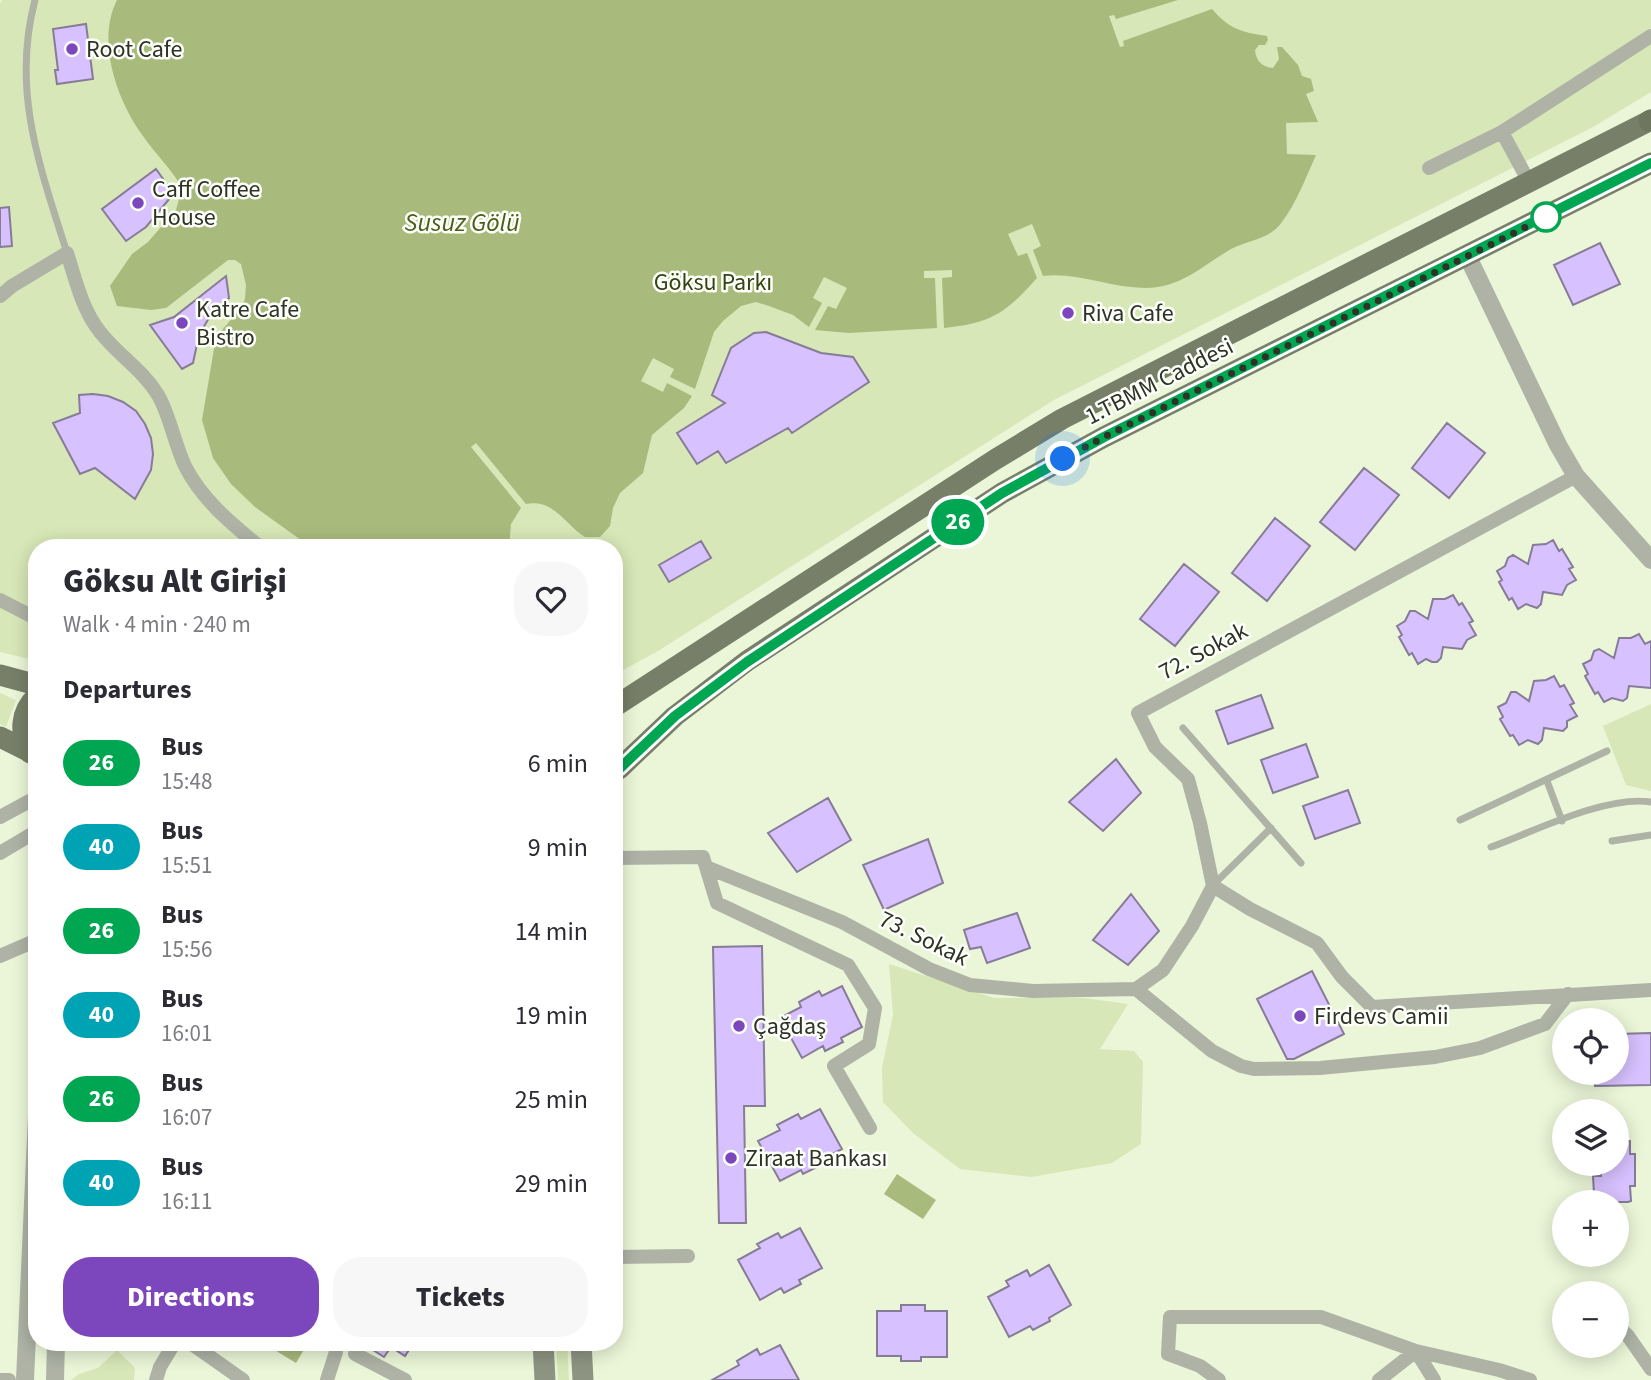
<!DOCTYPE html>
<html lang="en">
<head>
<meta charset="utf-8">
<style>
	:root { --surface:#fff; --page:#f7f7f7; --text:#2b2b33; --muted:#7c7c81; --accent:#7c46bd }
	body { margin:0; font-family:"Source Sans 3",sans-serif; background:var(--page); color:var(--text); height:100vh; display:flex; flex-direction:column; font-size:26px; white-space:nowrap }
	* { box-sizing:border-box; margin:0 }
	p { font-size:23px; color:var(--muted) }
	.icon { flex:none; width:38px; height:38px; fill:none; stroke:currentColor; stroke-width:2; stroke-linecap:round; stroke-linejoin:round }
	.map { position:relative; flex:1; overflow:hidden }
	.details { position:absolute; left:28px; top:539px; width:595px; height:812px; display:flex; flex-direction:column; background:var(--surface); border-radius:28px; box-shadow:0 4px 18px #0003 }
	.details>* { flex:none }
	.badge { padding:0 14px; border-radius:23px; font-size:24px; line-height:46px }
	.controls { position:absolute; left:1552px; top:1008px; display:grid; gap:14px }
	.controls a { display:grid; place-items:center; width:77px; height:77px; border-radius:50%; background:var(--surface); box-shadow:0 4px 18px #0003; font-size:35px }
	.you { position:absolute; width:35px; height:35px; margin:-18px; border:5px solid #fff; border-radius:50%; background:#1a73e8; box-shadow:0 0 0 10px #1a73e833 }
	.map>.badge { position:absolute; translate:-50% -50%; box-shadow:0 0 0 4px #fff }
	h2 { padding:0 35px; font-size:26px; line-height:63px }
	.round { display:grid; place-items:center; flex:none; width:74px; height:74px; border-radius:28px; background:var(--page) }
	.overview { display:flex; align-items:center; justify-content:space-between; height:119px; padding:0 35px }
	h1 { font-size:33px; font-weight:800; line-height:52px }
	.primary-button { display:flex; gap:14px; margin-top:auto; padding:14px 35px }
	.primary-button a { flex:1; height:80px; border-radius:28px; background:var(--accent); color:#fff; font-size:28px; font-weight:800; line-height:80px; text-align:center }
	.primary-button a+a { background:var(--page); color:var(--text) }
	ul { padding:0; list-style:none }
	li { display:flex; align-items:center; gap:21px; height:84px; padding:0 35px }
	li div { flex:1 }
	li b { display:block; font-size:26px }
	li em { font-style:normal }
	li .badge { min-width:77px; font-weight:700; text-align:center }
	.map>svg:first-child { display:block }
	.green { fill:#d7e7b7 }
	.water { fill:#a8bb7d }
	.building { fill:#d7c1fe; stroke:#867c97; stroke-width:2 }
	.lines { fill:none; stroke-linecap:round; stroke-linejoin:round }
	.service { stroke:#aeb3a6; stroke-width:7 }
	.minor { stroke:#aeb3a6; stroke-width:14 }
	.tertiary { stroke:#aeb3a6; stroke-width:18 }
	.secondary { stroke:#8e9482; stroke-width:21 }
	.primary { stroke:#777f68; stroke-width:21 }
	.trunk { stroke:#6e765d; stroke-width:21 }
	.line-casing { stroke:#fff; stroke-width:16 }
	.line { stroke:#00a651; stroke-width:10 }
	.walk { stroke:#2f3327; stroke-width:7; stroke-dasharray:0 12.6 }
	.poi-dot { fill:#7c46bd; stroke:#fdfff9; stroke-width:2.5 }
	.stop-dot { fill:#fff; stroke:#00a651; stroke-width:3.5 }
	.labels { text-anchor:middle; stroke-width:5; stroke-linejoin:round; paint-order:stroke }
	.poi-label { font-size:24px; fill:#2f3327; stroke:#fdfff9; text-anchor:start }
	.park-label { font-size:24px; fill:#354213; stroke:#fdfff9 }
	.street-label { font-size:24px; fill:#2f3327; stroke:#fdfff9 }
	.water-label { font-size:26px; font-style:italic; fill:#4d5e1a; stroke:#fdfff9 }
</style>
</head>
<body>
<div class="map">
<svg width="1651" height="1380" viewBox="0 0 1651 1380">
	<rect width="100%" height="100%" fill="#ebf6d8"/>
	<path class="green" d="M2,0H1651V92L1595,126L1054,400L658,651L614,675V548H37V661L0,652V4Z
		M0,693L16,700L6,727L0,724Z
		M1651,704V791L1626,785L1603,726Z
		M889,964L994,998H1084L1128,1004L1100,1049L1134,1051L1143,1062L1141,1144L1112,1163L1031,1177L960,1169L913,1133L883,1102L882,1068L893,1015Z
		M556,1342H567L569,1380H558Z
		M117,1350L135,1368L134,1380H71L79,1374L98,1368Z"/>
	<path class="water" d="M117,0H1178L1116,19L1114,15L1109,16L1120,47L1124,46L1123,41L1212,9C1229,29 1241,32 1267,36L1268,40L1265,45H1259L1255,50C1256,61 1262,67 1273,68L1279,59L1277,47H1282L1298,65L1302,76L1311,79L1314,91L1306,94L1318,122L1286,123L1287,154L1316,155C1306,177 1297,202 1282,222C1269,240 1250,239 1231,249C1202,266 1181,288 1145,288C1111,288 1077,272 1043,276L1033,250L1041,246L1032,224L1008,234L1018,256L1027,253L1037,278C1005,314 991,323 944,328L942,278L952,277V270L924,271V278H935L937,328L849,333L815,330L828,306L836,309L847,288L824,277L813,298L822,303L809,327L793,315L769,306L756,302L741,306L723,321L714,332L695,389L670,377L674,369L653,358L641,381L663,392L667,383L692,396L684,408L652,435L643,473L620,493L613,508L610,526L600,537H585C565,525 555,499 526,504L476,443L471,447L521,508L511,524L509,548H312L255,507L231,484L213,458L202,420L216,337L240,309L245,299L246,285L241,264L235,260H228L166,308L151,310L117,306L110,286L132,254L148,242L176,210L182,188C172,169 155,154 143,136C117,101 96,41 117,0Z
		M897,1174L936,1200L923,1219L884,1194Z
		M277,1342H306L308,1343L296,1363L273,1349Z"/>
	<path class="building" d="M86,24L93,79L57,84L55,70H58L53,29Z
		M156,169L171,190L170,198L146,227L126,241L102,209Z
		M9,207L12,246L0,247V208Z
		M1600,243L1620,284L1573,305L1554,265Z
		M226,276L229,298L213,311L199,335L193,363L182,369L150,325L174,317Z
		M766,332L821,353L853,357L869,382L792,433L788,428L726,463L718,451L697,464L677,433L725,403L712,395L731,348L754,333Z
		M93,394L108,396L123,402L136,411L145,424L151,438L153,454L151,470L135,499L95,468L80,474L53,423L80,413L79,395Z
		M1447,423L1485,453L1449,498L1412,468Z
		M1364,468L1399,495L1355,550L1320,522Z
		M1275,518L1310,546L1267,601L1232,573Z
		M1553,540L1559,551L1562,549L1573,567L1569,569L1576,580L1567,585L1562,595L1543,592L1541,604L1537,608L1526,604L1518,609L1512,598L1509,600L1499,582L1502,580L1497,571L1505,566L1508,558L1513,555L1528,564L1533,545L1546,544Z
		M701,541L711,558L669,582L659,565Z
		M1184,564L1219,592L1175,646L1140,619Z
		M1453,595L1459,605L1462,603L1473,621L1469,623L1476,635L1467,640L1462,649L1443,647L1441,658L1437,662H1432L1426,659L1418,664L1412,653L1409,655L1399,637L1402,635L1397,626L1405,621L1410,611H1415L1428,619L1433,599H1445Z
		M1639,634L1645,644L1651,641V688L1629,686L1627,698L1623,701L1612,698L1604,702L1598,692L1595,694L1585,676L1588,674L1583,664L1591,660L1594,651L1599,649L1614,658L1619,638H1631Z
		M1554,676L1560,687L1564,685L1574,703L1570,705L1577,716L1567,721V727L1563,731L1544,728L1542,740L1538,744L1528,740L1519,745L1513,735L1510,736L1500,719L1503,717L1498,707L1506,703L1511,692H1516L1529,701L1534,681L1546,680Z
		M1261,695L1273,728L1228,744L1216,711Z
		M1306,744L1318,777L1273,793L1261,760Z
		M1116,759L1141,793L1103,831L1069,802Z
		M1348,790L1360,823L1315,839L1303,806Z
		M828,798L851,840L797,872L768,833Z
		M928,839L943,883L884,910L863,865Z
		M1131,894L1159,931L1128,965L1093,940Z
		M1017,913L1030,948L987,963L981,947L970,949L964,930Z
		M762,946L765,1106H744L746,1223H719L713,947Z
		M1312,971L1344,1034L1294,1059H1287L1257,999Z
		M842,986L862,1027L841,1038L843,1042L825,1051L823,1046L802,1058L780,1018L801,1007L799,1002L819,991L822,996Z
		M1651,1033V1085L1595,1086L1594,1073H1617V1034Z
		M820,1109L842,1149L819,1161L821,1165L803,1174L801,1170L780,1181L758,1141L780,1130L777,1125L798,1114L801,1119Z
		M1617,1141H1630V1154H1635V1186H1630L1631,1201L1628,1202H1600V1194H1594L1593,1176H1601V1164H1617Z
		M800,1228L822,1268L799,1280L801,1284L784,1293L781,1288L760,1300L738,1260L760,1248L757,1244L778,1233L781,1238Z
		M1049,1265L1071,1305L1049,1318L1050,1321L1033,1330L1030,1326L1009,1337L988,1297L1009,1286L1006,1281L1027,1270L1030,1276Z
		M901,1305H925V1311H947V1357H921V1361H901V1356H877V1311H901Z
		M378,1342H414L405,1356L391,1347L384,1357L373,1350Z
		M780,1345L799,1380H712L739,1365L737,1361L757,1349L760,1355Z"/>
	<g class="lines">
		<path class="service" d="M35,0C11,91 40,167 67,253
			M1183,728L1301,863
			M1547,781L1562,821
			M1460,820L1607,751
			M1612,841L1651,835
			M1491,847C1535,831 1606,795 1651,802
			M1213,885L1271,828"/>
		<path class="minor" d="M1502,132L1529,182
			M1429,168L1502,132L1651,36
			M0,296L12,286L67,253C76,281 82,309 100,332C118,355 143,370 158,395C169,413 175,445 185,466C202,500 232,524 261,548
			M0,600L37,619
			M0,817L37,797
			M0,853L37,831
			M614,858L703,857L717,903L848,965L875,1008L869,1044L834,1066L870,1128
			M706,867L842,922L929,969L970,985L1033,991L1136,989
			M1213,886L1250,909L1317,943L1342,977L1372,1007L1651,990
			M0,956L37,940
			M1136,989L1163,970L1192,926L1213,886L1200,823L1188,779L1155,747L1138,713L1576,476
			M1136,989L1212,1051L1241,1066L1254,1069L1320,1068L1435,1057L1480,1048L1545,1024L1568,994
			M614,1257L688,1256
			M1577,1292L1579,1293
			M1617,1325L1628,1336L1651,1369
			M189,1342L243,1380
			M355,1354L405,1380
			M0,1380H9
			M156,1380L160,1367L175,1342
			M327,1380L336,1352
			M1219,1380L1200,1366L1168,1354L1170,1317H1321L1416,1351L1499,1370L1530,1380
			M1379,1380L1416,1351L1434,1380"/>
		<path class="tertiary" d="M1468,257L1558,445L1576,476L1651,560
			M25,1380L37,1115
			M55,1380L56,1342"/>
		<path class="secondary" d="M543,1342L545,1380
			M581,1342L583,1380"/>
		<path class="primary" d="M0,675L37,685
			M614,707L996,459L1062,419L1651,120
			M0,737L36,755
			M30,753C19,733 20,712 37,696
			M619,769L675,716L747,661L1002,493L1104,437L1651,163"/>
		<path class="trunk" d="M1649,121L1651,120"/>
	</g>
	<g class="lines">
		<g class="line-casing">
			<path id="line" d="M619,769L675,716L747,662L1002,493L1104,437L1651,163"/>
		</g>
		<use href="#line" class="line"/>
		<path class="walk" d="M1063,459L1104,437L1546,217"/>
	</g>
	<g class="poi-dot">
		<circle cx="72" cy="49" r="7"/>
		<circle cx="138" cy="203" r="7"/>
		<circle cx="1068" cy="313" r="7"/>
		<circle cx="182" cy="323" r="7"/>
		<circle cx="1300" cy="1016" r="7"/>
		<circle cx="739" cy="1026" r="7"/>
		<circle cx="731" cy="1158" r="7"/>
	</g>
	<circle class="stop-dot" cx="1546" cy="217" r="14"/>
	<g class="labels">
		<g class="poi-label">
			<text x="86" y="57">Root Cafe</text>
			<text x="152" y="197">Caff Coffee<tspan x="152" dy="28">House</tspan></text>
			<text x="196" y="317">Katre Cafe<tspan x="196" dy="28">Bistro</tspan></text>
			<text x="1082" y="321">Riva Cafe</text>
			<text x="1314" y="1024">Firdevs Camii</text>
			<text x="753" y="1034">Çağdaş</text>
			<text x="745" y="1166">Ziraat Bankası</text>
		</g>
		<g class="park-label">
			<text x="713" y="290">Göksu Parkı</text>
		</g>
		<g class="street-label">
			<text transform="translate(1159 381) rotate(-27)" y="8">1.TBMM Caddesi</text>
			<text transform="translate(1203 651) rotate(-28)" y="8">72. Sokak</text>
			<text transform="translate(924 938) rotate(26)" y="8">73. Sokak</text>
		</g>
		<g class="water-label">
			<text x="462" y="231">Susuz Gölü</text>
		</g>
	</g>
</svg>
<div class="controls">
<a><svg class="icon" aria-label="locate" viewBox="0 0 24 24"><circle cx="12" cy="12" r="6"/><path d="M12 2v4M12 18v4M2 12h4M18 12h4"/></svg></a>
<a><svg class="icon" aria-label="layers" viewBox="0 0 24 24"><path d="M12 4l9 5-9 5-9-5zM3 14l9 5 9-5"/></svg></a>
<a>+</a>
<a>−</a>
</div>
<div class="you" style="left:1063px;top:459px"></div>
<b class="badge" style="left:958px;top:522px;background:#00a651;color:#fff">26</b>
<section class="details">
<div class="overview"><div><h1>Göksu Alt Girişi</h1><p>Walk · 4 min · 240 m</p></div><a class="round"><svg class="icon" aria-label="heart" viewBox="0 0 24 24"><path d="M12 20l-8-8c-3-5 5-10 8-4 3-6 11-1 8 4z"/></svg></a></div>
<h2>Departures</h2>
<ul>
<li><span class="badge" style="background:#00a651;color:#fff">26</span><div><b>Bus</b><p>15:48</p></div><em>6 min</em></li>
<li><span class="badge" style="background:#00a3b4;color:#fff">40</span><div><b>Bus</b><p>15:51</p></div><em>9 min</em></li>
<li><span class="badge" style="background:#00a651;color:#fff">26</span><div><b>Bus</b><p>15:56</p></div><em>14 min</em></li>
<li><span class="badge" style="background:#00a3b4;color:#fff">40</span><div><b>Bus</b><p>16:01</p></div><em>19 min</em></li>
<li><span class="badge" style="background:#00a651;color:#fff">26</span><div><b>Bus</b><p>16:07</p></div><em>25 min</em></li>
<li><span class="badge" style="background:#00a3b4;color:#fff">40</span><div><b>Bus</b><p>16:11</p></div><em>29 min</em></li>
</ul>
<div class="primary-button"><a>Directions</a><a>Tickets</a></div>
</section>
</div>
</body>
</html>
